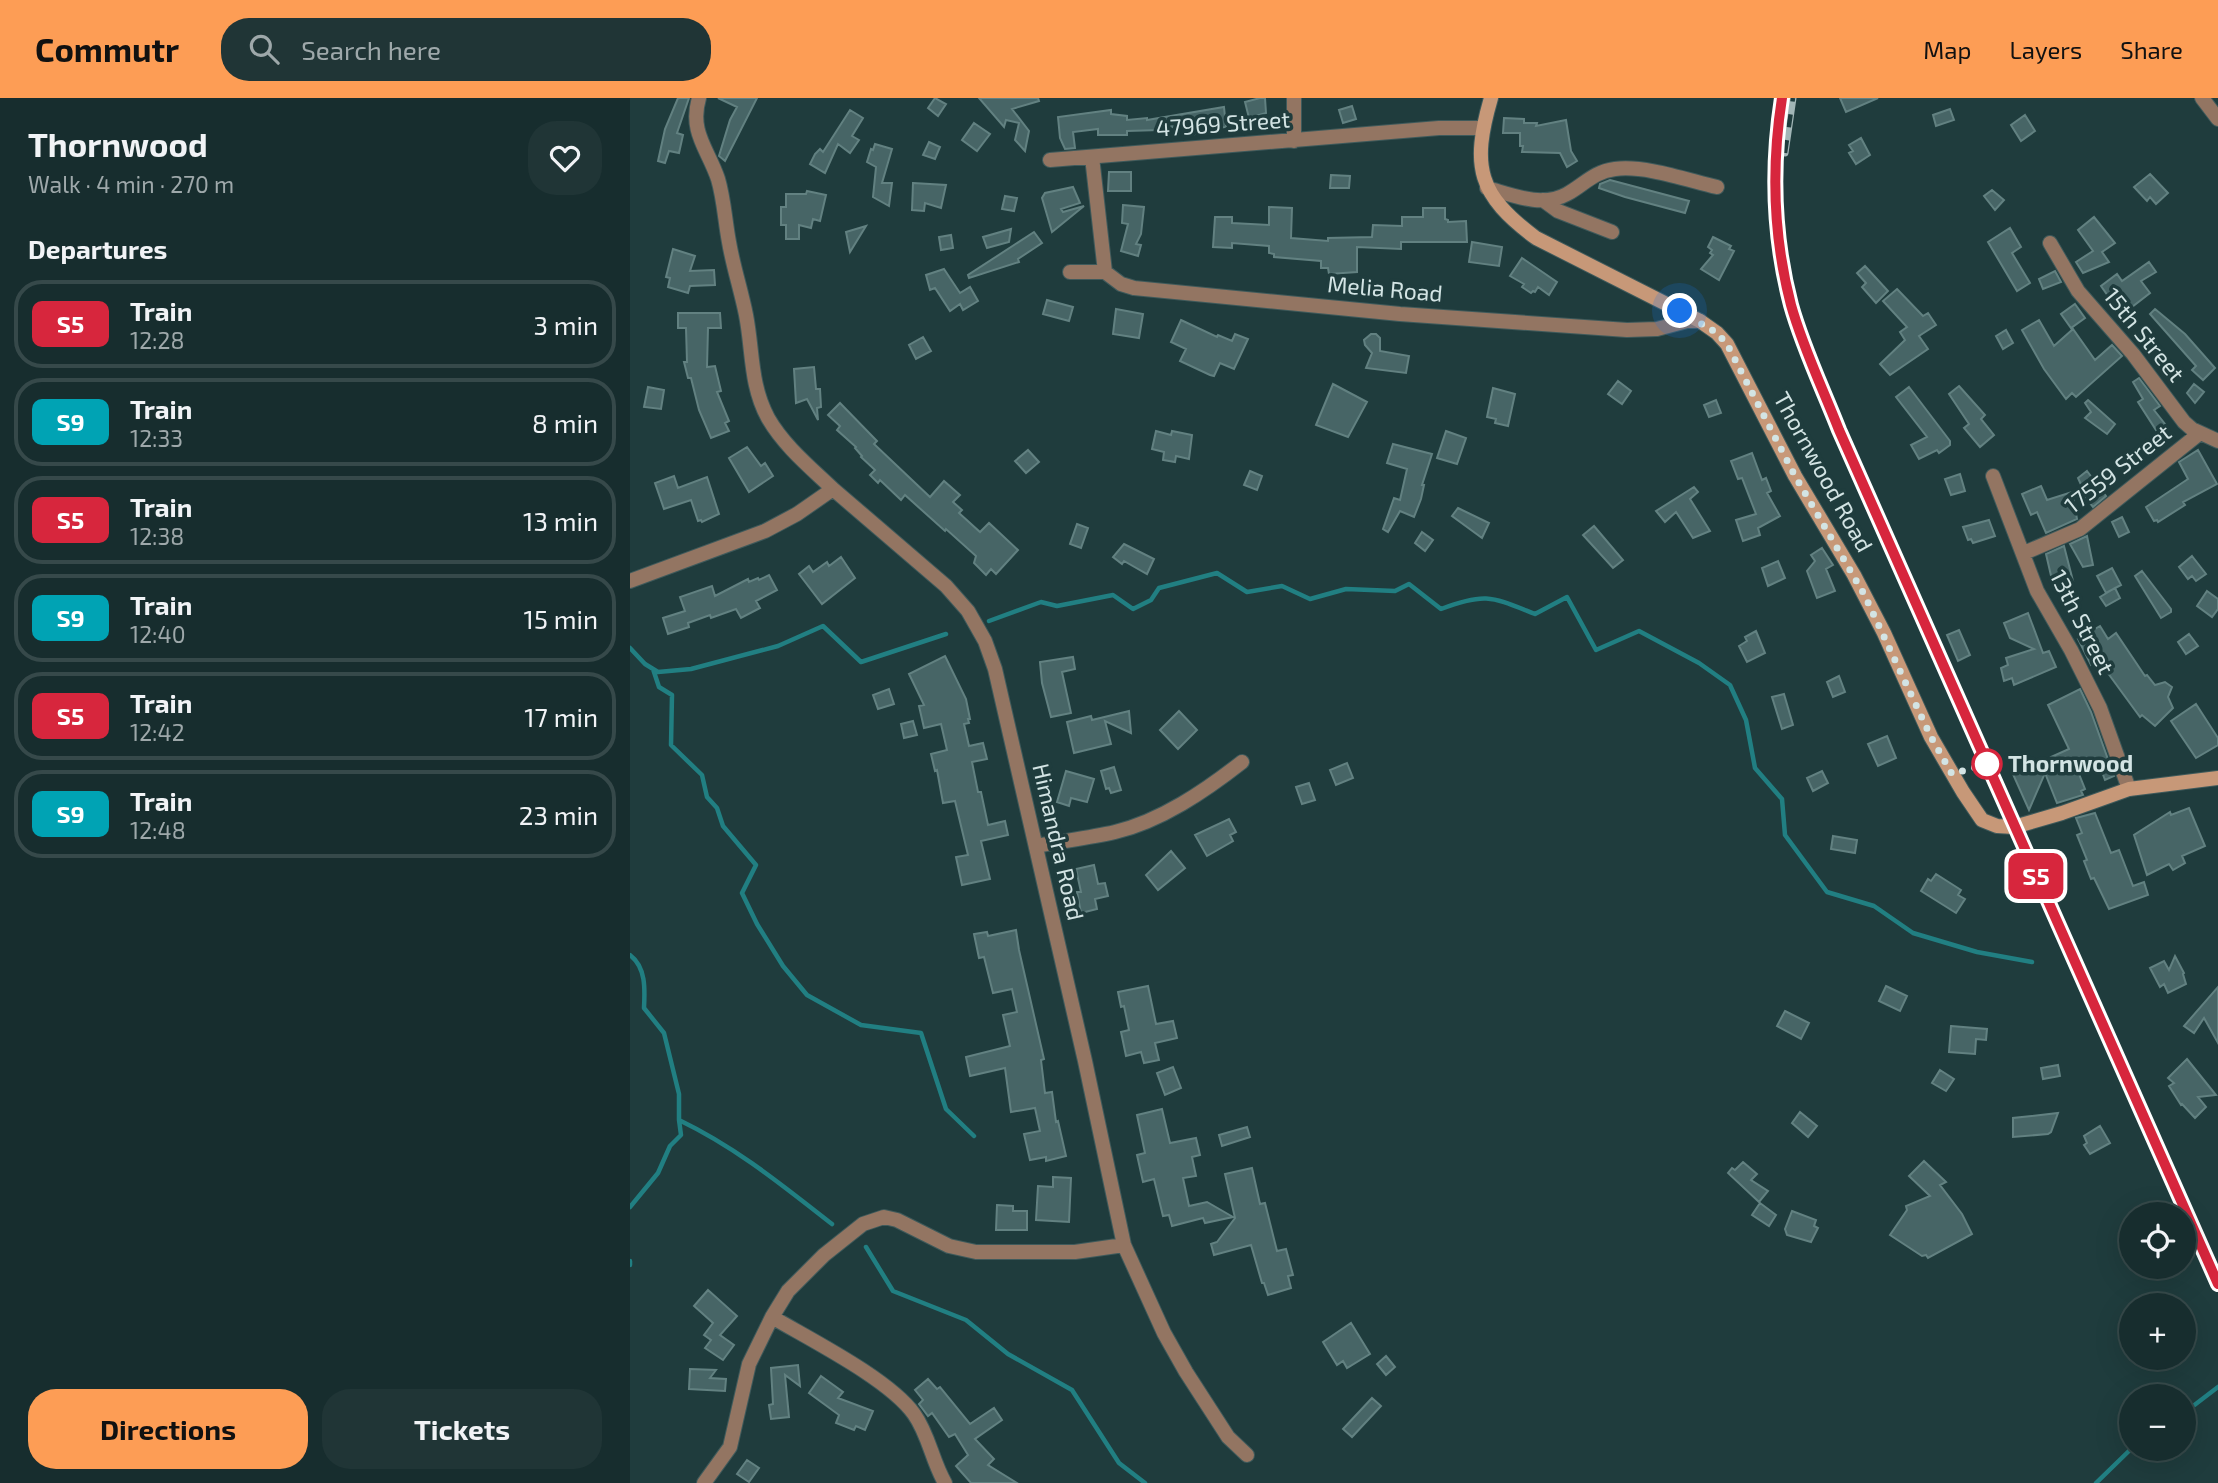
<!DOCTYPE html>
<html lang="en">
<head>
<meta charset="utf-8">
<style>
	:root { --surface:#172d2e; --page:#203536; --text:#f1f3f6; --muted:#9ea8aa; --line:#36494a; --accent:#fd9d55 }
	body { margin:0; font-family:"Exo 2",sans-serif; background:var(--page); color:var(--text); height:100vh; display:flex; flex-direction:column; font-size:26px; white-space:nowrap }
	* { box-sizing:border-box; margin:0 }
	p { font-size:23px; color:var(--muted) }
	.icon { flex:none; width:38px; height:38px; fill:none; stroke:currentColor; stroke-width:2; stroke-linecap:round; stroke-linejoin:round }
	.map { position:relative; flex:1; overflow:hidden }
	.sheet { display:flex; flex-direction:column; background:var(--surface); width:630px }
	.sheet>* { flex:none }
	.badge { padding:0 14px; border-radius:10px; font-size:24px; line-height:46px }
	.buttons { position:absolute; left:1489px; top:1104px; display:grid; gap:14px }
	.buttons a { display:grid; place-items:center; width:77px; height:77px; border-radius:50%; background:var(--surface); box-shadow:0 7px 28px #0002,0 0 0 2px var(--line); font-size:35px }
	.you { position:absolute; width:35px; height:35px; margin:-18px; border:5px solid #fff; border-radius:50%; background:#1a73e8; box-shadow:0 0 0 10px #1a73e833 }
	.map>.badge { position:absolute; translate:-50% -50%; box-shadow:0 0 0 4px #fff }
	h2 { padding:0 28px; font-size:26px; line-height:63px }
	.round { display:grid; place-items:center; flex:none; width:74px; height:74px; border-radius:28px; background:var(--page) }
	.headline { display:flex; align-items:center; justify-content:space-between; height:119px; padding:0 28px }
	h1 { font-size:33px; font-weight:700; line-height:52px }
	.button { display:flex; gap:14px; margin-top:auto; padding:14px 28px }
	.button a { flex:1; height:80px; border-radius:28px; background:var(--accent); color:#111; font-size:28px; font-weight:700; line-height:80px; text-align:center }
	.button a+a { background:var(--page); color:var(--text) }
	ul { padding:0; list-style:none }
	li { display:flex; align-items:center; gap:21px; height:88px; margin:0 14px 10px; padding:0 14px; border:4px solid var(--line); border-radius:28px }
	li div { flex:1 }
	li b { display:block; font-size:26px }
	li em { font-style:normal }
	li .badge { min-width:77px; font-weight:700; text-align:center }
	header { display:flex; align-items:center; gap:42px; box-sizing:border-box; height:98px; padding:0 35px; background:var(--accent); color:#111 }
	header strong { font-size:33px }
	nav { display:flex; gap:38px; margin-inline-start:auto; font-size:24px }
	.search { width:490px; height:63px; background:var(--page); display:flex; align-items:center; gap:18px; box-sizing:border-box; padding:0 24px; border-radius:28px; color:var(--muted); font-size:26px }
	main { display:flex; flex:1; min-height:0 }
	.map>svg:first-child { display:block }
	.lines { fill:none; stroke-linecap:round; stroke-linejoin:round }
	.stream { stroke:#217f82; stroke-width:4.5 }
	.building { fill:#476566; stroke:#628181; stroke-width:2 }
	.street-casing { stroke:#3f5a5b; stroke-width:16 }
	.secondary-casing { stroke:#3f5a5b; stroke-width:16 }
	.street { stroke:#937562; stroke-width:14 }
	.secondary { stroke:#c79878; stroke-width:14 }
	.rail-casing { stroke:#a2b6b7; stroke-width:7 }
	.rail { stroke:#1f3c3d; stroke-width:4.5; stroke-dasharray:13; stroke-linecap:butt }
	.line-casing { stroke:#fff; stroke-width:16 }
	.line { stroke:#d7263d; stroke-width:10 }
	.walk { stroke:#d3e4e4; stroke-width:7; stroke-dasharray:0 12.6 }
	.stop-dot { fill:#fff; stroke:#d7263d; stroke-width:3.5 }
	.labels { text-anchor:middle; stroke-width:7; stroke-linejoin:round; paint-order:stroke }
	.street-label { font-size:23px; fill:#d3e4e4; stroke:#1f3c3d }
	.stop-label { font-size:23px; font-weight:bold; fill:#d3e4e4; stroke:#1f3c3d; text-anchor:start }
</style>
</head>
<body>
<header>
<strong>Commutr</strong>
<div class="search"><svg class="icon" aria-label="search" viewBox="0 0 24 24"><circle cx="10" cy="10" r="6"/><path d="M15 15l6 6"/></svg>Search here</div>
<nav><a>Map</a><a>Layers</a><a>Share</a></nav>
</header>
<main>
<section class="sheet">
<div class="headline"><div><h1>Thornwood</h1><p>Walk · 4 min · 270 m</p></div><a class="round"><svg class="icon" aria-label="heart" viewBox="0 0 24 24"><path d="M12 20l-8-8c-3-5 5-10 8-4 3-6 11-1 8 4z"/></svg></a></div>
<h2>Departures</h2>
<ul>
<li><span class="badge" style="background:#d7263d;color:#fff">S5</span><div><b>Train</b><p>12:28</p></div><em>3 min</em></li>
<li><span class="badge" style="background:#00a3b4;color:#fff">S9</span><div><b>Train</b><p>12:33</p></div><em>8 min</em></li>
<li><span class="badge" style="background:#d7263d;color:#fff">S5</span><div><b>Train</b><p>12:38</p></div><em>13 min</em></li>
<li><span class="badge" style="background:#00a3b4;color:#fff">S9</span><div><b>Train</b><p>12:40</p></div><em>15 min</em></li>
<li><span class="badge" style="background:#d7263d;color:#fff">S5</span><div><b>Train</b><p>12:42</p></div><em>17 min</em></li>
<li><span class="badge" style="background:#00a3b4;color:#fff">S9</span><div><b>Train</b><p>12:48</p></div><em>23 min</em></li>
</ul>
<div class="button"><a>Directions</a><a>Tickets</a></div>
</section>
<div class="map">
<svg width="1588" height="1385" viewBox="0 0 1588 1385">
	<rect width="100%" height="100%" fill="#1f3c3d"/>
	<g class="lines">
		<path class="stream" d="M359,523L411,504L427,508L483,497L503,511L521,502L529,490L587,475L617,494L652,488L680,501L716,491L765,493L779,486L811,511C856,494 862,499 905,516L937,499L966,552L1009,533L1069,565L1100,587L1116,622L1125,670L1152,701L1155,737L1197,794L1244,808L1283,835L1347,854L1402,864
			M0,550L15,566L28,574L61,571L148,548L193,528L231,564L316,536
			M23,571L29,589L42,597L41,647L72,677L77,699L87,710L93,728L126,767L112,795L127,826L153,868L177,897L231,927L291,935L316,1011L344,1038
			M0,857C16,869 15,891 14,910L34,935L49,996V1022C107,1050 152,1087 202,1126
			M0,1109L28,1075L40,1048L51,1037L49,1022
			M236,1149L263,1193L336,1222L378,1256L442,1292L489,1365L515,1385
			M0,1163V1167
			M1554,1315L1588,1289
			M1466,1385L1502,1350"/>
	</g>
	<path class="building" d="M48,0H59L47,35L53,37L49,55L39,53L35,65L28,63L35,31Z
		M88,0H127L95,63L89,58L100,22L107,9Z
		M305,0L316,6L308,18L298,10Z
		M349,0H408L409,3L382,11L399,33L395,53L385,42L389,25L376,22L374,29Z
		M630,0H635L636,15L619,20L615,4Z
		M1210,0H1248L1216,14Z
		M722,8L726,21L713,25L709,12Z
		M594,9L596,29L573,32V35L560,37L557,26L530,32L497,33V37H468V31L443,34L445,50L435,51L430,40L428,19L481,12V16L497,18V22L517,20V22Z
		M1320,11L1324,22L1306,28L1303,17Z
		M220,12L233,20L222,38L229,42L220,55L208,46L195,75L180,66L185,56L190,51L193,54Z
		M1395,17L1405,33L1391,43L1381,27Z
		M874,20L894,21V25H907L906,28L936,22L941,53L947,63L937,69L930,55L892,54L893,48H890V35H873Z
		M344,25L360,36L347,53L332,42Z
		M1231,40L1240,57L1226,66L1219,55L1223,53L1219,47Z
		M299,44L310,49L305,61L293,57Z
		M245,46L262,51L252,85H262L259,108L243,99L246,69L237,64L241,51L243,52Z
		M479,74H501V93H478Z
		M1520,76L1538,95L1526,106L1520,99L1517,103L1504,89Z
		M701,77L720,78L719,90H700Z
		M980,82L1059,103L1055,115L995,99L969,90L970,86Z
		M283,85L316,87L311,110L295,105L294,113L282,112Z
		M443,89L450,105L431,111L433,114L454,108L422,134L412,100L415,95Z
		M1362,92L1374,102L1365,112L1354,98Z
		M177,93L196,97L190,123L183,121L181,130L169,127V141H156V127H151V109H156V96H176Z
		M375,98L387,100L384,113L372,111Z
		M493,107L514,109L511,136L506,146L511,147L508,158L491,153L498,126L492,125Z
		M639,109L662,110L661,140L698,143V140L742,139L743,127L772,128V119H793V110H815V121L818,122V124L836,123L837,144H771V151L727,149V174L699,176L698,170H691V163L644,159V156L639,155V148L602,145V150L583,149L585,119H602V125L639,127Z
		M1464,119L1485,145L1472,154L1479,164L1453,175L1446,164L1463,153L1448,132Z
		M236,128L220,154L216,134Z
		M1380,130L1391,149L1382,155L1400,185L1387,193L1358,144Z
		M381,131L379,144L357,150L353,139Z
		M404,134L412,145L388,161L389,164L339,180L338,177Z
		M321,137L323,150L311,152L309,139Z
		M1083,139L1101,148L1099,151L1104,153L1089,182L1071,171L1083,157L1080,155L1082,152L1078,149Z
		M842,144L872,149L869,168L839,164Z
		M43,151L65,158L60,173L84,172L85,187L60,188L58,195L38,189L40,180L36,179Z
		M892,160L927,184L919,197L908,189L905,194L903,193L901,195L892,189L894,186L880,178Z
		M1519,164L1526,174L1511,183L1520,195L1498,212L1491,203L1485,208L1471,188L1487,176L1492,183Z
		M1235,168L1258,193L1246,205L1232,189L1236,185L1227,175Z
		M314,171L330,195L340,189L348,203L333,212L330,206L320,213L305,190L300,192L296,177Z
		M1425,173L1431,184L1413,191L1409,181Z
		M1267,191L1293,218L1298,215L1306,227L1289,238L1298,251L1260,277L1250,266L1275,242L1270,234L1277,229L1253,203Z
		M417,202L443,209L439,223L413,216Z
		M1445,206L1455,220L1441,230L1431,216Z
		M486,211L513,216L509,240L483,236Z
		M1525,211L1555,236L1585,270L1573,282L1562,272L1566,268L1520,216Z
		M48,215H90L91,230H78L77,269L85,268L91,293L87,294L99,323L95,325L99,333L81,340L69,312L61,280H58L54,264H57L56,230H48Z
		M551,222L587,239L588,237L602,243L605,236L618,241L604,271L590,265L584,278L580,277L550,263L556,251L541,244Z
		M1409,222L1424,248L1443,231L1465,262L1482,247L1492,258L1446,299L1442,295L1436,301L1414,271L1392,232Z
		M1376,232L1383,245L1373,251L1366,238Z
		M741,236H746L750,240V253L779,258L776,275L736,270L742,255L735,247L734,242Z
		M293,239L301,253L286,261L279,247Z
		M184,269L186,291H190L191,309L187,310L188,322L177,301L166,305L164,271Z
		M1509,280L1530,308L1524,312L1535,326L1526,332L1508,304L1513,301L1503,284Z
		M988,283L1001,293L992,306L978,296Z
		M703,286L737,304L718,339L686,327Z
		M1564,286L1574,294L1565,305L1557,295Z
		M1329,288L1355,317L1351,321L1364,337L1350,349L1334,330L1339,326L1319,296Z
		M18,289L34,292L31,311L14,309Z
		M1279,289L1320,343V347L1309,355L1307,352L1289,361L1281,347L1297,339L1266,299Z
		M863,290L885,296L878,328L865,325L866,321L857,319Z
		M1086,302L1091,315L1079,319L1074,307Z
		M1458,302L1485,326L1477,336L1455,320L1461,314L1455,305Z
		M210,305L247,343L244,346L300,399L314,383L330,397L323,404L332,412L329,415L350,434L359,425L388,452L366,476L361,471L356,477L344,465L346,458L316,431L315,433L275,397L271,402L250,382L248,385L240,377L245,372L231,359L232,358L225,350L226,349L207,332L210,328L198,317Z
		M526,333L541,337L542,333L562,337L559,361L546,358L545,364L533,362L534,354L522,351Z
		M816,333L836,340L827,366L807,360Z
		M763,346L802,356L792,387H794L791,401L784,419L770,413L758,434L753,431L764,400L770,402L777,371L757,365Z
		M117,349L131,368L135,365L143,378L119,394L99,360Z
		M398,352L409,364L396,375L385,363Z
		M1568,352L1587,386L1553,404L1555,407L1528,424L1527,422L1524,423L1516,409L1558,381L1549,364Z
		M1122,355L1132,382L1136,380L1141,393L1137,395L1150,418L1128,430L1130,437L1113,443L1106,422L1126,416L1112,380L1108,381L1101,363Z
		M620,373L632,378L627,392L614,387Z
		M1457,373L1476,398L1463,409L1450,392L1453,391L1448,380Z
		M1330,376L1335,393L1321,397L1315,381Z
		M44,378L48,390L77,379L89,416L72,424L71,422L68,423L61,402L34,411L25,385Z
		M1411,388L1417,402L1442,394L1447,421L1416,435L1407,414L1401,417L1392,396Z
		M1064,389L1068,394L1060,401L1080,433L1063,440L1046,414L1035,424L1026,413Z
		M828,410L859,425L852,440L822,418Z
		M1492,419L1499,434L1489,439L1482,424Z
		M1359,422L1365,438L1343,445L1341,441L1338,442L1333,429Z
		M447,426L458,430L451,450L440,446Z
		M964,428L993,462L983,470L953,437Z
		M792,434L803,442L795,453L785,445Z
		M1457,438L1463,467L1453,469L1440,446Z
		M494,446L524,461L517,476L494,463L492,466L483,459Z
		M1434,448L1443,483L1431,486L1430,480L1422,482L1416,456Z
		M1192,450L1203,467L1196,471L1205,493L1187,500L1177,473L1185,463L1181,457Z
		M1562,458L1576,476L1566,483L1562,478L1558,481L1549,469Z
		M211,459L225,480L192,506L169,476L179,468L183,474L197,464L199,468Z
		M1148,463L1155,480L1138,488L1132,470Z
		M1482,470L1491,487L1476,495L1467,478Z
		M1512,473L1541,511V514L1531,520L1505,478Z
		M139,477L147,492L126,503L130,510L111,520L106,511L81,520L80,517L58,525L59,529L38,536L33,520L55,513L50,499L82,488L85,498L118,481L119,484L128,480L129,482Z
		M1485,490L1490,500L1476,508L1470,499Z
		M1577,493L1588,501V511L1582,519L1567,508Z
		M1398,515L1413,555L1419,553L1426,569L1384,587L1382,580L1374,583L1371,570L1378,567L1376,560L1404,551L1380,540L1374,525Z
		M1470,528L1478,541L1486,535L1515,578L1517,577L1525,587L1535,584L1542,589L1538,599L1543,610L1525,628L1512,617L1510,619L1469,563L1461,567L1448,541Z
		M1329,532L1340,557L1328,563L1317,537Z
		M1126,533L1135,555L1117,564L1109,548L1117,543L1115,539Z
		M1559,536L1568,548L1556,556L1548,544Z
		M315,558L336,601L340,621H338L339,625L334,626L339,648L353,645L357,661L342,664L348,694H351L358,727L375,723L378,737L351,743L360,781L332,787L326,759L338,757L325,703L313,705L307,672L305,673L301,656L317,652L311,626L294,630L289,608L294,607L279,576Z
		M443,559L445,571L432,574L441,615L421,619L412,585L410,564Z
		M1209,578L1215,594L1203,599L1197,584Z
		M259,591L264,606L248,611L243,597Z
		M1450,591L1461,614L1484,678L1475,682L1468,663L1447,671L1455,691L1451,693L1453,697L1427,705L1415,675L1399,712L1382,674L1384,672L1381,664L1394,658L1402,676L1425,667L1421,659L1439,651L1418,607Z
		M1154,596L1163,627L1152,631L1142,599Z
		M1566,606L1588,640V647L1566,660L1541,623Z
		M499,613L501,635L475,623L481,646L444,655L437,624L461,618L462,622Z
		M549,613L567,632L548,651L530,632Z
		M283,623L287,637L274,640L271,626Z
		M1257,638L1266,660L1248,668L1238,646Z
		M717,665L723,680L706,687L700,672Z
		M484,669L491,692L481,695L479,690L476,691L471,673Z
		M436,673L464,681L457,704L441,700L439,708L427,704Z
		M1192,673L1198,685L1183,693L1177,680Z
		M679,685L685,702L672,706L666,689Z
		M1559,710L1575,748L1552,758L1555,765L1543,772L1539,766L1517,777L1504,737L1540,714L1541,717Z
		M1465,715L1481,755L1489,752L1503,788L1514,784L1518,797L1479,811L1464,780L1461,781L1454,763L1457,762L1447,737L1452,735L1446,720Z
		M599,721L606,734L600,737L603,743L577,758L565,737Z
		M1203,738L1227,742L1225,755L1201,751Z
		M541,753L555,770L528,792L516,777Z
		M464,767L468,786L475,785L478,798L465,801L467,811L451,815L447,794H451L446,771Z
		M1306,776L1331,792L1328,797L1335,801L1326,815L1291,793L1298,781L1301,783Z
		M386,832L389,852L414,961L411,962L415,995L422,994L426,1024L428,1023L436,1058L416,1063V1059L400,1062L394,1036L410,1033L405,1010L381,1014L375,970L340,978L336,959L380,948L373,917L387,914L382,891L363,895L354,859L349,860L344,836L357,834L358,838Z
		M1545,858L1554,875L1553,876L1556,886L1538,895L1534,886L1530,889L1520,870L1534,863L1539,872Z
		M518,888L526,926L543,923L547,940L525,945L529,962L514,965L511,954L496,958L491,934L499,932L494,908L491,909L488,894Z
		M1256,888L1277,898L1270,913L1249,903Z
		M1588,889V945L1574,920L1564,935L1554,928Z
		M1155,913L1179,925L1171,941L1147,928Z
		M1321,928L1357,931L1356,942L1346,941L1345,956L1319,954Z
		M1557,961L1586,997L1568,999L1576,1009L1565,1020L1552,1006L1551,1007L1539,988L1544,985L1538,980Z
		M1428,967L1430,978L1413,981L1411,970Z
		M543,969L551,990L535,997L527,975Z
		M1310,972L1324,981L1316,993L1302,985Z
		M532,1011L540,1045L566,1040L570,1057L562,1059L566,1078L553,1080L559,1108L577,1104L603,1119L575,1125L573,1120L542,1128L539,1117L533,1118L524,1081L513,1084L507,1057L515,1055L507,1017Z
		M1170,1014L1187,1028L1178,1039L1162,1025Z
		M1428,1015L1421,1034L1418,1036L1383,1039V1020Z
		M1470,1028L1480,1045L1460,1056L1454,1047L1457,1045L1454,1038Z
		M617,1029L620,1039L592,1048L589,1037Z
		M1294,1063L1316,1084L1310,1087L1332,1116L1342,1136L1298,1160L1296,1157L1292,1158L1260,1137L1277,1112L1276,1108L1300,1098L1279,1078Z
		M1113,1064L1127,1076L1121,1082L1138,1093L1129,1104L1098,1075L1102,1070L1105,1072Z
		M622,1070L630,1106L635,1105L647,1153L656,1151L663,1177L658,1178L661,1190L638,1197L634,1185H632L621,1147L584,1157L581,1146L587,1144L605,1120L595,1076Z
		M423,1079L441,1080L439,1124L406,1122L408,1088L423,1089Z
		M1130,1105L1146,1117L1139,1128L1122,1117Z
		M367,1107L383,1108V1113H397V1132H366Z
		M1162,1113L1186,1122L1184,1128L1188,1130L1181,1144L1157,1137L1155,1131Z
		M78,1192L107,1218L90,1237L104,1247L93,1262L75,1250L81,1242L74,1237L83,1225L64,1208Z
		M721,1225L740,1256L717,1270L713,1263L707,1267L693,1244Z
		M756,1258L765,1269L756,1277L747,1266Z
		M168,1267L170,1288L155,1277L159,1319L141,1321L139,1307L143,1306L141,1270Z
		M60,1271L86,1272L80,1280L96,1281L95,1293L59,1291Z
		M191,1278L213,1294L208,1300L243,1313L235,1332L226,1328L224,1332L206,1325L209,1317L179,1295Z
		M298,1281L307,1291L310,1289L340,1326L364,1310L372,1322L345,1341L364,1361L358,1367L387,1385H341L326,1368L338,1357L325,1336L319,1339L302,1315L298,1318L289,1306L293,1302L285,1292Z
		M742,1300L751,1308L722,1339L713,1331Z
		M117,1362L129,1370L119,1384L107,1376Z"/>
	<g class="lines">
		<g class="street-casing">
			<path id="street" d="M69,0C59,34 78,51 88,81C94,101 95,123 99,144C103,168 111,192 116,217C123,253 120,287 138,320C154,348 181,370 203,391
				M664,0V43
				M1572,0L1588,21
				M462,59L475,174
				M420,62L809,30H852
				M857,90C882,97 912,110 937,96C955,86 963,74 985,71C1015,67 1057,82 1087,89
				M913,102L928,113L982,134
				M1420,145L1448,193L1503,256L1554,324L1562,331L1588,343
				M440,174H475L491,186L504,190L770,216L997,232L1027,231L1057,223H1070
				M1363,378L1407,493L1441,552L1470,610L1499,691
				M1394,455L1450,431L1570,335
				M0,483L135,433L167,416L203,391L316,488L338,513L355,543L365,571L455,963L494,1147L534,1235L556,1274L598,1339L617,1357
				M406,748C432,743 459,740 485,734C531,723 575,693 612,664
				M142,1219C181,1242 259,1281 284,1316C299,1337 302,1363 315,1385
				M74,1385L100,1349L119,1266L142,1219L158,1193L194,1157L233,1126L254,1119L267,1122L319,1148L346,1154H445L494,1147"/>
		</g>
		<g class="secondary-casing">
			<path id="secondary" d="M861,0C841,69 848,97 906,140L1070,223L1087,235L1097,246L1165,378L1224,477L1254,535L1301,639L1333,694L1352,722L1367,728L1384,729L1432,715L1499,691L1588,680"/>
		</g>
		<use href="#street" class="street"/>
		<use href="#secondary" class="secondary"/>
		<g class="rail-casing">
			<path id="rail" d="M1152,0C1140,70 1143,138 1161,207C1173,250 1192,291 1209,332L1588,1186
				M1155,55L1163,0"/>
		</g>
		<use href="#rail" class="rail"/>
	</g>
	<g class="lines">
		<g class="line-casing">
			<path id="line" d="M1152,0C1141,70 1143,138 1161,207C1173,250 1193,291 1209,332L1588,1186"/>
		</g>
		<use href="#line" class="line"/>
		<path class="walk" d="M1050,213L1087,235L1097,246L1165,378L1234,496L1301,639L1322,676L1357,666"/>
	</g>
	<circle class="stop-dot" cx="1357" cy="666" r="14"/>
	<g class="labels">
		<g class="street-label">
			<text transform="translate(593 26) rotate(-4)" y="8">47969 Street</text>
			<text transform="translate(755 191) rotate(5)" y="8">Melia Road</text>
			<text transform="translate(1514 237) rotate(51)" y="8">15th Street</text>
			<text transform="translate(1488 371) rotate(-38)" y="8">17559 Street</text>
			<text transform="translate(1193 374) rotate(61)" y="8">Thornwood Road</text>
			<text transform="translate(1452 524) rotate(63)" y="8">13th Street</text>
			<text transform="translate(428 744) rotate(77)" y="8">Himandra Road</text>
		</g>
		<g class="stop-label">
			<text x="1378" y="674">Thornwood</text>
		</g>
	</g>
</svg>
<div class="buttons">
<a><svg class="icon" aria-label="locate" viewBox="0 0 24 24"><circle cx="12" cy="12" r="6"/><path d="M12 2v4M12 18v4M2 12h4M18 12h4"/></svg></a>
<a>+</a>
<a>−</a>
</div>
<div class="you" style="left:1050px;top:213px"></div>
<b class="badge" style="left:1406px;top:778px;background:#d7263d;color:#fff">S5</b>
</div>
</main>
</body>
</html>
